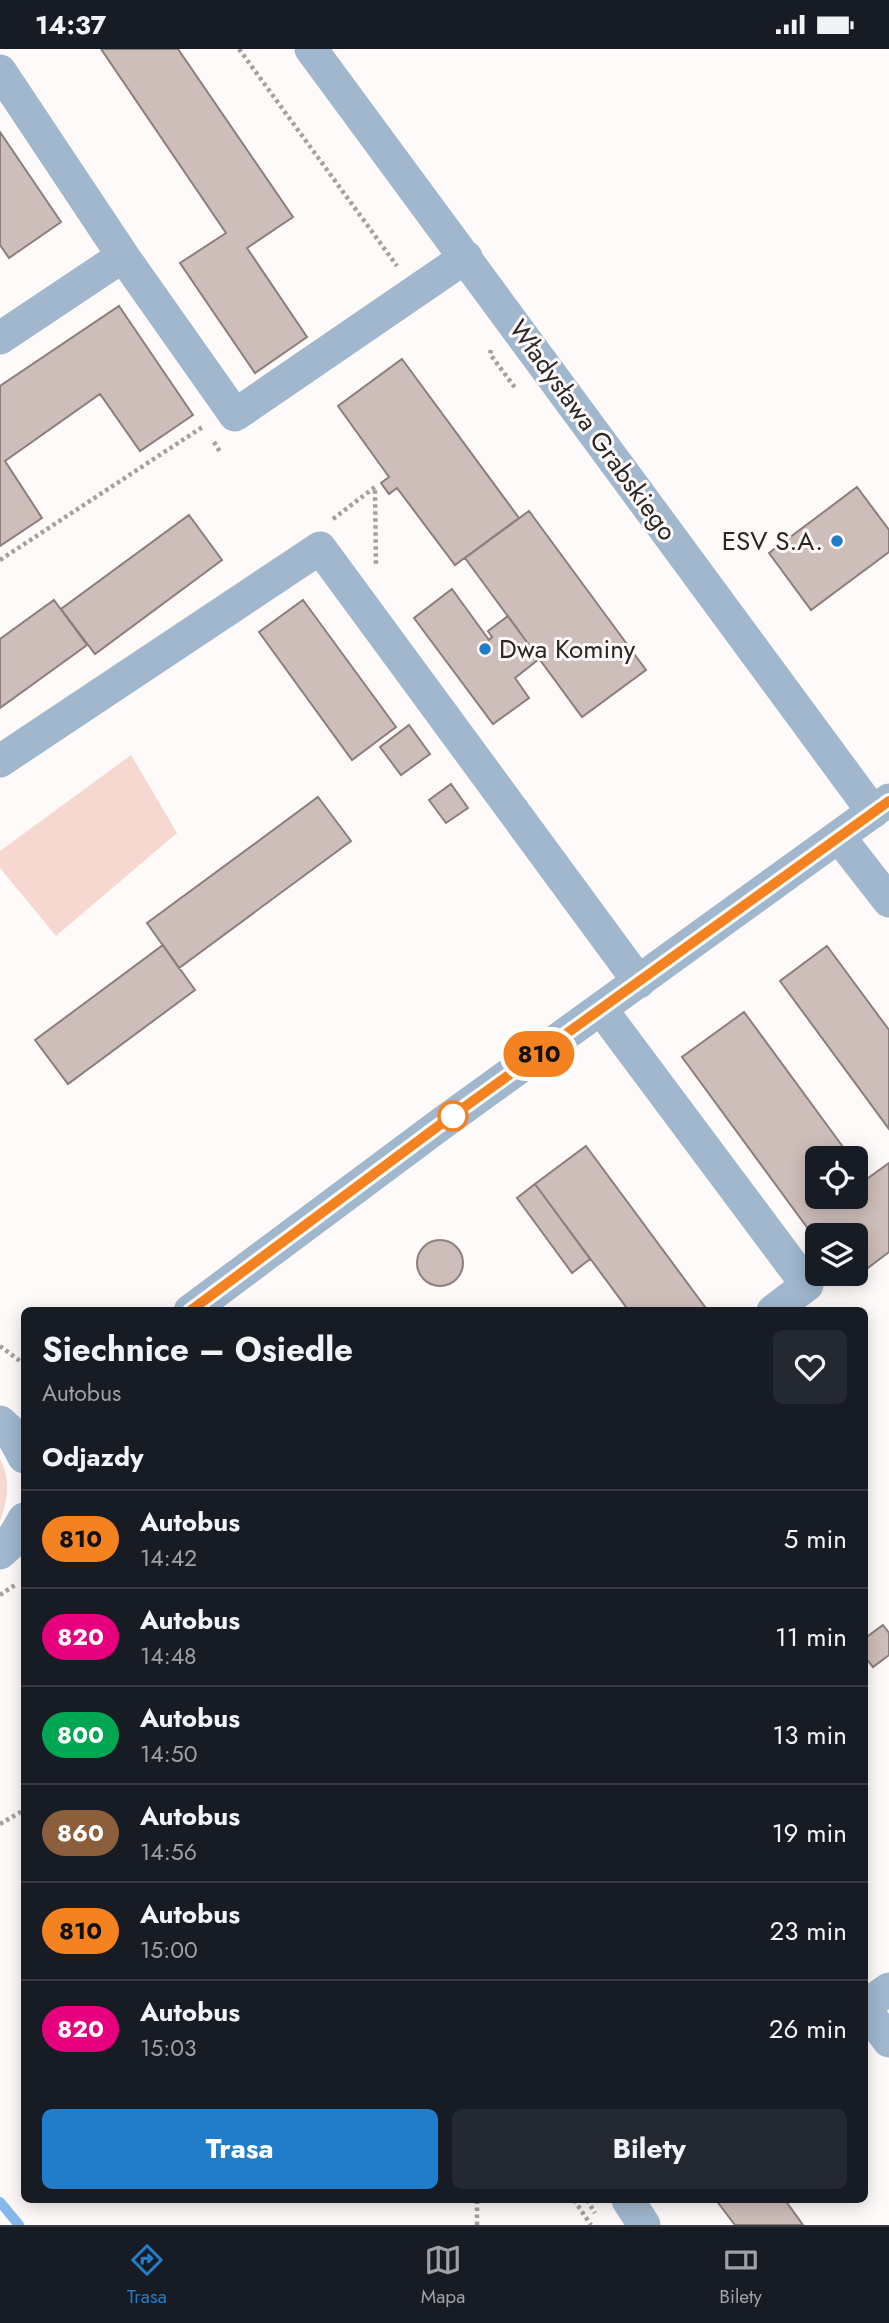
<!DOCTYPE html>
<html lang="pl">
<head>
<meta charset="utf-8">
<style>
	:root { --surface:#171b24; --page:#242831; --text:#f1f3f6; --muted:#9ea1a6; --line:#363941; --accent:#217dc9 }
	body { margin:0; font-family:Jost,sans-serif; background:var(--page); color:var(--text); height:100vh; display:flex; flex-direction:column; font-size:26px; white-space:nowrap }
	* { box-sizing:border-box; margin:0 }
	p { font-size:23px; color:var(--muted) }
	.icon { flex:none; width:38px; height:38px; fill:none; stroke:currentColor; stroke-width:2; stroke-linecap:round; stroke-linejoin:round }
	.map { position:relative; flex:1; overflow:hidden }
	.details { position:absolute; left:21px; top:1258px; width:847px; height:896px; display:flex; flex-direction:column; background:var(--surface); border-radius:10px; box-shadow:0 4px 18px #0003 }
	.details>* { flex:none }
	.badge { padding:0 14px; border-radius:23px; font-size:24px; line-height:46px }
	.tools { position:absolute; left:805px; top:1097px; display:grid; gap:14px }
	.tools a { display:grid; place-items:center; width:63px; height:63px; border-radius:10px; background:var(--surface); box-shadow:0 4px 18px #0003; font-size:35px }
	.map>.badge { position:absolute; translate:-50% -50%; box-shadow:0 0 0 4px #fff }
	h2 { padding:0 21px; font-size:26px; line-height:63px }
	.round { display:grid; place-items:center; flex:none; width:74px; height:74px; border-radius:10px; background:var(--page) }
	.summary { display:flex; align-items:center; justify-content:space-between; height:119px; padding:0 21px }
	h1 { font-size:33px; font-weight:700; line-height:52px }
	.action { display:flex; gap:14px; margin-top:auto; padding:14px 21px }
	.action a { flex:1; height:80px; border-radius:10px; background:var(--accent); color:#fff; font-size:28px; font-weight:700; line-height:80px; text-align:center }
	.action a+a { background:var(--page); color:var(--text) }
	ul { padding:0; list-style:none }
	li { display:flex; align-items:center; gap:21px; height:98px; padding:0 21px; border-top:2px solid var(--line) }
	li div { flex:1 }
	li b { display:block; font-size:26px }
	li em { font-style:normal }
	li .badge { min-width:77px; font-weight:700; text-align:center }
	.status { display:flex; justify-content:space-between; align-items:center; height:49px; padding:0 35px; background:var(--surface); direction:ltr }
	.status svg { height:19px; fill:currentColor }
	.menu { display:flex; justify-content:space-around; align-items:center; height:98px; border-top:2px solid var(--line); background:var(--surface); font-size:19px; color:var(--muted) }
	.menu a { display:grid; justify-items:center; gap:4px }
	.menu .current { color:var(--accent) }
	.map>svg:first-child { display:block }
	.green { fill:#f7d8d0 }
	.lines { fill:none; stroke-linecap:round; stroke-linejoin:round }
	.stream { stroke:#85b9ec; stroke-width:10 }
	.building { fill:#cebeba; stroke:#8d7e7b; stroke-width:2 }
	.path { stroke:#a4a09e; stroke-width:4.5; stroke-dasharray:3.5 3.5; stroke-linecap:butt }
	.minor { stroke:#a0b7ce; stroke-width:33 }
	.line-casing { stroke:#fff; stroke-width:16 }
	.line { stroke:#f58220; stroke-width:10 }
	.poi-dot { fill:#217dc9; stroke:#fdfaf9; stroke-width:2.5 }
	.stop-dot { fill:#fff; stroke:#f58220; stroke-width:3.5 }
	.labels { text-anchor:middle; stroke-width:6; stroke-linejoin:round; paint-order:stroke }
	.street-label { font-size:26px; fill:#2b2523; stroke:#fdfaf9 }
	.poi-label { font-size:26px; fill:#2b2523; stroke:#fdfaf9; text-anchor:end }
</style>
</head>
<body>
<div class="status"><b>14:37</b><svg viewBox="0 0 49 12"><path d="M0 12V9h3v3zM5 12V6h3v6zM10 12V3h3v9zM15 12V0h3v12zM26 1h20v11H26zM47 4h2v5h-2z"/></svg></div>
<div class="map">
<svg width="889" height="2176" viewBox="0 0 889 2176">
	<rect width="100%" height="100%" fill="#fdfaf9"/>
	<path class="green" d="M131,706L177,784L56,887L0,819V802Z
		M0,1410C11,1430 8,1451 0,1472Z"/>
	<g class="lines">
		<path class="stream" d="M0,2153L19,2176"/>
	</g>
	<path class="building" d="M101,0H178L293,168L247,199L307,288L255,324L180,214L226,184Z
		M0,83L61,173L9,209L0,196Z
		M119,257L193,366L140,402L100,345L5,412L42,469L0,497V337Z
		M402,310L519,469L455,516L397,439L389,445L381,434L389,428L338,357Z
		M857,438L889,481V503L811,561L769,504Z
		M529,462L646,621L582,668L465,509Z
		M189,466L222,511L95,605L61,560Z
		M452,540L489,591L492,588L488,582L508,567L539,610L515,629L529,649L493,675L414,569Z
		M54,551L87,596L0,659V590Z
		M303,551L396,678L352,711L259,583Z
		M409,676L430,705L401,726L380,698Z
		M451,735L468,759L446,774L429,751Z
		M318,748L351,792L179,919L147,874Z
		M163,896L195,941L68,1035L35,991Z
		M827,897L889,981V1080L780,932Z
		M744,963L846,1102L837,1110H817V1148H856V1135L857,1137L889,1114V1203L848,1234L841,1225H856V1186H817V1192L682,1008Z
		M586,1097L708,1262H629L535,1135Z
		M535,1135L590,1210L572,1224L517,1149Z
		M417 1214a23 23 0 1 1 46 0a23 23 0 1 1-46 0Z
		M883,1576L889,1584V1606L873,1618L864,1607V1590Z
		M716,2151H785L803,2176H735Z"/>
	<g class="lines">
		<path class="path" d="M239,0L397,217
			M491,301L490,305L516,340
			M214,393L220,403
			M333,470L375,438L376,517
			M0,511L204,377
			M0,1297L24,1315
			M0,1546L15,1536
			M0,1775L24,1761
			M574,2151L591,2176
			M587,2151L595,2164
			M477,2176V2151"/>
		<path class="minor" d="M311,0L873,763
			M0,22L123,207L235,366L466,208
			M0,289L123,207
			M0,712L320,499L639,933
			M839,788L889,852
			M601,960L807,1236L773,1262
			M190,1262L441,1075L889,751
			M0,1373L10,1382L24,1408
			M0,1504L9,1496L24,1470
			M864,1958L889,1940
			M864,1959L889,1992
			M628,2151L644,2176"/>
	</g>
	<g class="lines">
		<g class="line-casing">
			<path id="line" d="M190,1262L441,1075L889,752"/>
		</g>
		<use href="#line" class="line"/>
	</g>
	<g class="poi-dot">
		<circle cx="837" cy="492" r="7"/>
		<circle cx="485" cy="600" r="7"/>
	</g>
	<circle class="stop-dot" cx="453" cy="1067" r="14"/>
	<g class="labels">
		<g class="street-label">
			<text transform="translate(593 381) rotate(54)" y="9">Władysława Grabskiego</text>
		</g>
		<g class="poi-label">
			<text x="823" y="501">ESV S.A.</text>
			<text x="499" y="609" text-anchor="start">Dwa Kominy</text>
		</g>
	</g>
</svg>
<div class="tools">
<a><svg class="icon" aria-label="locate" viewBox="0 0 24 24"><circle cx="12" cy="12" r="6"/><path d="M12 2v4M12 18v4M2 12h4M18 12h4"/></svg></a>
<a><svg class="icon" aria-label="layers" viewBox="0 0 24 24"><path d="M12 4l9 5-9 5-9-5zM3 14l9 5 9-5"/></svg></a>
</div>
<b class="badge" style="left:539px;top:1005px;background:#f58220;color:#111">810</b>
<section class="details">
<div class="summary"><div><h1>Siechnice – Osiedle</h1><p>Autobus</p></div><a class="round"><svg class="icon" aria-label="heart" viewBox="0 0 24 24"><path d="M12 20l-8-8c-3-5 5-10 8-4 3-6 11-1 8 4z"/></svg></a></div>
<h2>Odjazdy</h2>
<ul>
<li><span class="badge" style="background:#f58220;color:#111">810</span><div><b>Autobus</b><p>14:42</p></div><em>5 min</em></li>
<li><span class="badge" style="background:#e6007e;color:#fff">820</span><div><b>Autobus</b><p>14:48</p></div><em>11 min</em></li>
<li><span class="badge" style="background:#00a651;color:#fff">800</span><div><b>Autobus</b><p>14:50</p></div><em>13 min</em></li>
<li><span class="badge" style="background:#8b5e3c;color:#fff">860</span><div><b>Autobus</b><p>14:56</p></div><em>19 min</em></li>
<li><span class="badge" style="background:#f58220;color:#111">810</span><div><b>Autobus</b><p>15:00</p></div><em>23 min</em></li>
<li><span class="badge" style="background:#e6007e;color:#fff">820</span><div><b>Autobus</b><p>15:03</p></div><em>26 min</em></li>
</ul>
<div class="action"><a>Trasa</a><a>Bilety</a></div>
</section>
</div>
<nav class="menu">
<a class="current"><svg class="icon" aria-label="directions" viewBox="0 0 24 24"><path d="M12 3l9 9-9 9-9-9zM9 14v-3h6M13 9l2 2-2 2"/></svg>Trasa</a>
<a><svg class="icon" aria-label="map" viewBox="0 0 24 24"><path d="M3 6l6-2 6 2 6-2v14l-6 2-6-2-6 2zM9 4v14M15 6v14"/></svg>Mapa</a>
<a><svg class="icon" aria-label="tickets" viewBox="0 0 24 24"><path d="M3 7h18v10H3zM15 7v10"/></svg>Bilety</a>
</nav>
</body>
</html>
